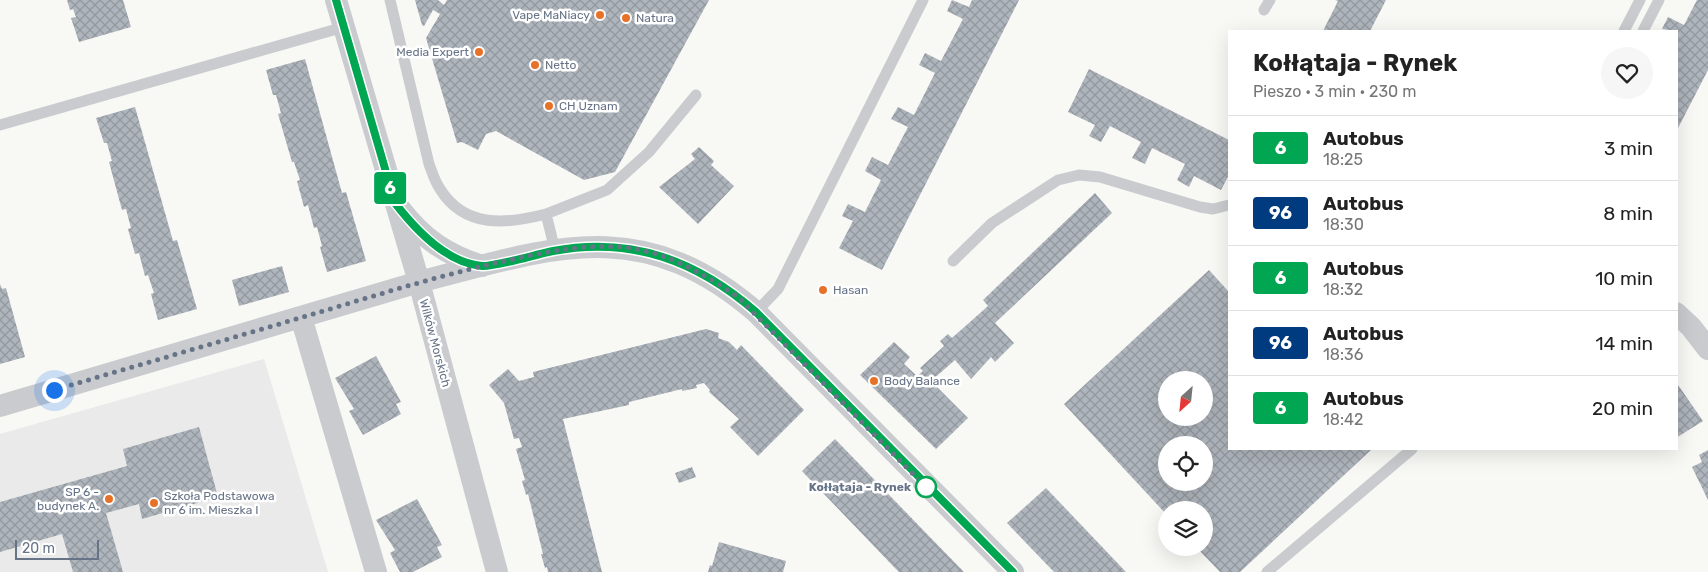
<!DOCTYPE html>
<html lang="pl">
<head>
<meta charset="utf-8">
<style>
	:root { --surface:#fff; --page:#f6f6f6; --text:#222; --muted:#767676; --line:#e0e0e0 }
	body { margin:0; font-family:Rubik,sans-serif; background:var(--page); color:var(--text); height:100vh; display:flex; flex-direction:column; font-size:19px; white-space:nowrap }
	* { box-sizing:border-box; margin:0 }
	p { font-size:16px; color:var(--muted) }
	.icon { flex:none; width:28px; height:28px; fill:none; stroke:currentColor; stroke-width:2; stroke-linecap:round; stroke-linejoin:round }
	.map { position:relative; flex:1; overflow:hidden }
	.side { position:absolute; left:1228px; top:30px; width:450px; height:420px; display:flex; flex-direction:column; background:var(--surface); border-radius:0px; box-shadow:0 5px 20px #0002 }
	.side>* { flex:none }
	.badge { padding:0 10px; border-radius:4px; font-size:18px; line-height:32px }
	.needle { width:32px; rotate:207deg }
	.buttons { position:absolute; left:1158px; top:371px; display:grid; gap:10px }
	.buttons a { display:grid; place-items:center; width:55px; height:55px; border-radius:50%; background:var(--surface); box-shadow:0 5px 20px #0002; font-size:25px }
	.scale { position:absolute; left:15px; bottom:12px; width:84px; box-sizing:border-box; padding-left:5px; border:2px solid #677487; border-top:0; font-size:14px; line-height:18px; white-space:nowrap; color:#677487; -webkit-text-stroke:4px #fff; paint-order:stroke }
	.you { position:absolute; width:25px; height:25px; margin:-12px; border:4px solid #fff; border-radius:50%; background:#1a73e8; box-shadow:0 0 0 8px #1a73e833 }
	.map>.badge { position:absolute; translate:-50% -50%; box-shadow:0 0 0 2px #fff }
	.round { display:grid; place-items:center; flex:none; width:52px; height:52px; border-radius:26px; background:var(--page) }
	.head { display:flex; align-items:center; justify-content:space-between; height:85px; padding:0 25px }
	h1 { font-size:24px; font-weight:700; line-height:38px }
	ul { padding:0; list-style:none }
	li { display:flex; align-items:center; gap:15px; height:65px; padding:0 25px; border-top:1px solid var(--line) }
	li div { flex:1 }
	li b { display:block; font-size:19px }
	li em { font-style:normal }
	li .badge { min-width:55px; font-weight:700; text-align:center }
	.map>svg:first-child { display:block }
	.built { fill:#e9eae9 }
	.building { fill:url(#building-cross-hatch); fill-rule:evenodd }
	.lines { fill:none; stroke-linecap:round; stroke-linejoin:round }
	.service { stroke:#c9cbcf; stroke-width:11 }
	.minor { stroke:#c9cbcf; stroke-width:22 }
	.line-casing { stroke:#fff; stroke-width:11 }
	.line { stroke:#00a651; stroke-width:8 }
	.walk { stroke:#677487; stroke-width:5; stroke-dasharray:0 9 }
	.poi-dot { fill:#e77127; stroke:#fff; stroke-width:2 }
	.stop-dot { fill:#fff; stroke:#00a651; stroke-width:2.5 }
	.labels { text-anchor:middle; stroke-width:5; stroke-linejoin:round; paint-order:stroke }
	.poi-label { font-size:12px; fill:#677487; stroke:#fff; text-anchor:start }
	.street-label { font-size:12px; fill:#677487; stroke:#fff }
	.stop-label { font-size:12px; font-weight:bold; fill:#677487; stroke:#fff; text-anchor:end }
</style>
</head>
<body>
<div class="map">
<svg width="1708" height="572" viewBox="0 0 1708 572">
	<defs>
		<pattern id="building-cross-hatch" width="8" height="8" patternUnits="userSpaceOnUse" patternTransform="scale(1.25)"><rect width="8" height="8" fill="#afb5bc"/><path d="M0 0l8 8M0 8l8-8" fill="none" stroke="#92989e"/></pattern>
	</defs>
	<rect width="100%" height="100%" fill="#f8f8f5"/>
	<path class="built" d="M264,359L328,572H0V434Z"/>
	<path class="building" d="M67,0H123L131,27L79,42L71,18L76,17L73,9L70,10Z
		M415,0H438L444,5L447,0H709L615,172L584,180L496,131L486,134L478,150L462,142L457,143L426,38L440,14L433,10L424,26L422,25Z
		M952,0L969,7L972,0H1019L882,270L839,248L853,221L842,216L848,204L865,212L881,180L865,171L872,157L888,165L908,127L891,119L898,107L914,115L935,73L919,65L925,53L941,61L963,19L947,11Z
		M1335,0H1386L1370,31H1323L1338,1Z
		M1697,0H1708V70L1676,132L1677,38L1676,31L1662,29L1668,17L1684,25Z
		M305,59L342,193L346,192L366,261L327,272L320,247L322,246L317,227L314,228L308,205L304,207L297,181L300,180L294,162H292L278,114L281,113L276,95H273L266,70Z
		M1089,69L1229,140V175L1221,190L1194,176L1189,187L1177,180L1185,164L1152,148L1145,164L1132,158L1141,142L1110,126L1101,142L1089,136L1095,125L1068,112Z
		M135,107L173,241L177,240L197,309L158,320L151,294L154,293L148,275L145,276L139,253L135,254L128,229L131,228L126,209L122,210L109,162L112,161L107,143H104L96,118Z
		M699,147L714,161L711,165L734,186L698,224L659,187L695,159L691,154Z
		M1095,193L1112,213L995,323L1014,343L995,362L991,357L971,379L955,360L931,381L968,418L936,449L860,375L894,342L910,357L904,364L917,376L923,371L920,368L944,346L940,341L948,334L952,338L988,306L983,300Z
		M282,266L289,292L239,306L232,280Z
		M1209,270L1229,292V449H1372L1240,572H1220L1197,548H1204V510H1166V514L1064,404ZM1166,380H1204V418H1166ZM1166,445H1204V482H1166Z
		M0,284L2,289L6,288L25,357L0,364Z
		M706,329L719,333L718,338L729,342L737,350L741,345L804,410L758,456L730,427L739,419L709,392L710,390L704,383L696,385L697,388L682,391V389L629,402V405L563,419L602,572H548L547,567L545,568L541,554H543L528,494L526,495L522,481L525,480L516,449L522,447L519,438L514,439L504,403L489,385L508,369L519,381L534,377L533,372Z
		M376,356L401,402L396,404L401,414L363,435L349,411L354,409L335,378Z
		M1676,382L1703,421L1676,438Z
		M199,427L218,497L142,519L139,504L106,513L123,572H73L62,534L0,552V502L127,466L123,449Z
		M835,439L926,533L964,572H899L893,566L802,471Z
		M1708,450V500L1692,467L1702,462L1699,455Z
		M692,467L696,477L679,483L675,473Z
		M1046,488L1126,572H1054L1007,523Z
		M417,499L442,545L437,547L442,557L413,572H400L390,553L395,550L376,520Z
		M719,542L786,561L783,572H708L710,565L712,566Z"/>
	<g class="lines">
		<path class="service" d="M390,0L429,164C432,172 435,182 440,189C465,229 507,224 546,214
			M1264,10L1270,0
			M1624,31L1640,0
			M1643,31L1659,0
			M0,125L344,27
			M555,250L546,214L607,190L649,152L696,95
			M953,261L992,223L1058,180L1079,175L1100,177L1200,207L1213,209L1229,205
			M756,312L778,289L923,0
			M1267,572L1412,449"/>
		<path class="minor" d="M336,0L419,282L497,572
			M400,209C423,239 447,255 482,266
			M1676,313L1691,327L1708,349
			M301,317L376,572
			M0,406L419,282C551,248 641,213 756,312L1013,572"/>
	</g>
	<g class="lines">
		<g class="line-casing">
			<path id="line" d="M336,0L395,203C415,229 446,263 482,266C495,267 537,254 553,251C632,236 697,261 756,312L1013,572"/>
		</g>
		<use href="#line" class="line"/>
		<path class="walk" d="M54,390C146,363 239,336 330,309C390,291 449,273 509,260C546,252 583,244 622,247C665,251 703,273 738,297L926,487"/>
	</g>
	<g class="poi-dot">
		<circle cx="600" cy="15" r="5"/>
		<circle cx="626" cy="18" r="5"/>
		<circle cx="479" cy="52" r="5"/>
		<circle cx="535" cy="65" r="5"/>
		<circle cx="549" cy="106" r="5"/>
		<circle cx="823" cy="290" r="5"/>
		<circle cx="874" cy="381" r="5"/>
		<circle cx="109" cy="499" r="5"/>
		<circle cx="154" cy="503" r="5"/>
	</g>
	<circle class="stop-dot" cx="926" cy="487" r="10"/>
	<g class="labels">
		<g class="poi-label">
			<text x="590" y="19" text-anchor="end">Vape MaNiacy</text>
			<text x="636" y="22">Natura</text>
			<text x="469" y="56" text-anchor="end">Media Expert</text>
			<text x="545" y="69">Netto</text>
			<text x="559" y="110">CH Uznam</text>
			<text x="833" y="294">Hasan</text>
			<text x="884" y="385">Body Balance</text>
			<text x="99" y="496" text-anchor="end">SP 6 -<tspan x="99" dy="14">budynek A.</tspan></text>
			<text x="164" y="500">Szkoła Podstawowa<tspan x="164" dy="14">nr 6 im. Mieszka I</tspan></text>
		</g>
		<g class="street-label">
			<text transform="translate(435 343) rotate(75)" y="4">Wilków Morskich</text>
		</g>
		<g class="stop-label">
			<text x="911" y="491">Kołłątaja - Rynek</text>
		</g>
	</g>
</svg>
<div class="buttons">
<a><svg class="needle" viewBox="-14 -14 28 28"><path d="M0-13l5 13h-10z" fill="#e53935"/><path d="M0 13l5-13h-10z" fill="#767676"/></svg></a>
<a><svg class="icon" aria-label="locate" viewBox="0 0 24 24"><circle cx="12" cy="12" r="6"/><path d="M12 2v4M12 18v4M2 12h4M18 12h4"/></svg></a>
<a><svg class="icon" aria-label="layers" viewBox="0 0 24 24"><path d="M12 4l9 5-9 5-9-5zM3 14l9 5 9-5"/></svg></a>
</div>
<div class="scale">20 m</div>
<div class="you" style="left:54px;top:390px"></div>
<b class="badge" style="left:390px;top:188px;background:#00a651;color:#fff">6</b>
<section class="side">
<div class="head"><div><h1>Kołłątaja - Rynek</h1><p>Pieszo · 3 min · 230 m</p></div><a class="round"><svg class="icon" aria-label="heart" viewBox="0 0 24 24"><path d="M12 20l-8-8c-3-5 5-10 8-4 3-6 11-1 8 4z"/></svg></a></div>
<ul>
<li><span class="badge" style="background:#00a651;color:#fff">6</span><div><b>Autobus</b><p>18:25</p></div><em>3 min</em></li>
<li><span class="badge" style="background:#003b80;color:#fff">96</span><div><b>Autobus</b><p>18:30</p></div><em>8 min</em></li>
<li><span class="badge" style="background:#00a651;color:#fff">6</span><div><b>Autobus</b><p>18:32</p></div><em>10 min</em></li>
<li><span class="badge" style="background:#003b80;color:#fff">96</span><div><b>Autobus</b><p>18:36</p></div><em>14 min</em></li>
<li><span class="badge" style="background:#00a651;color:#fff">6</span><div><b>Autobus</b><p>18:42</p></div><em>20 min</em></li>
</ul>
</section>
</div>
</body>
</html>
